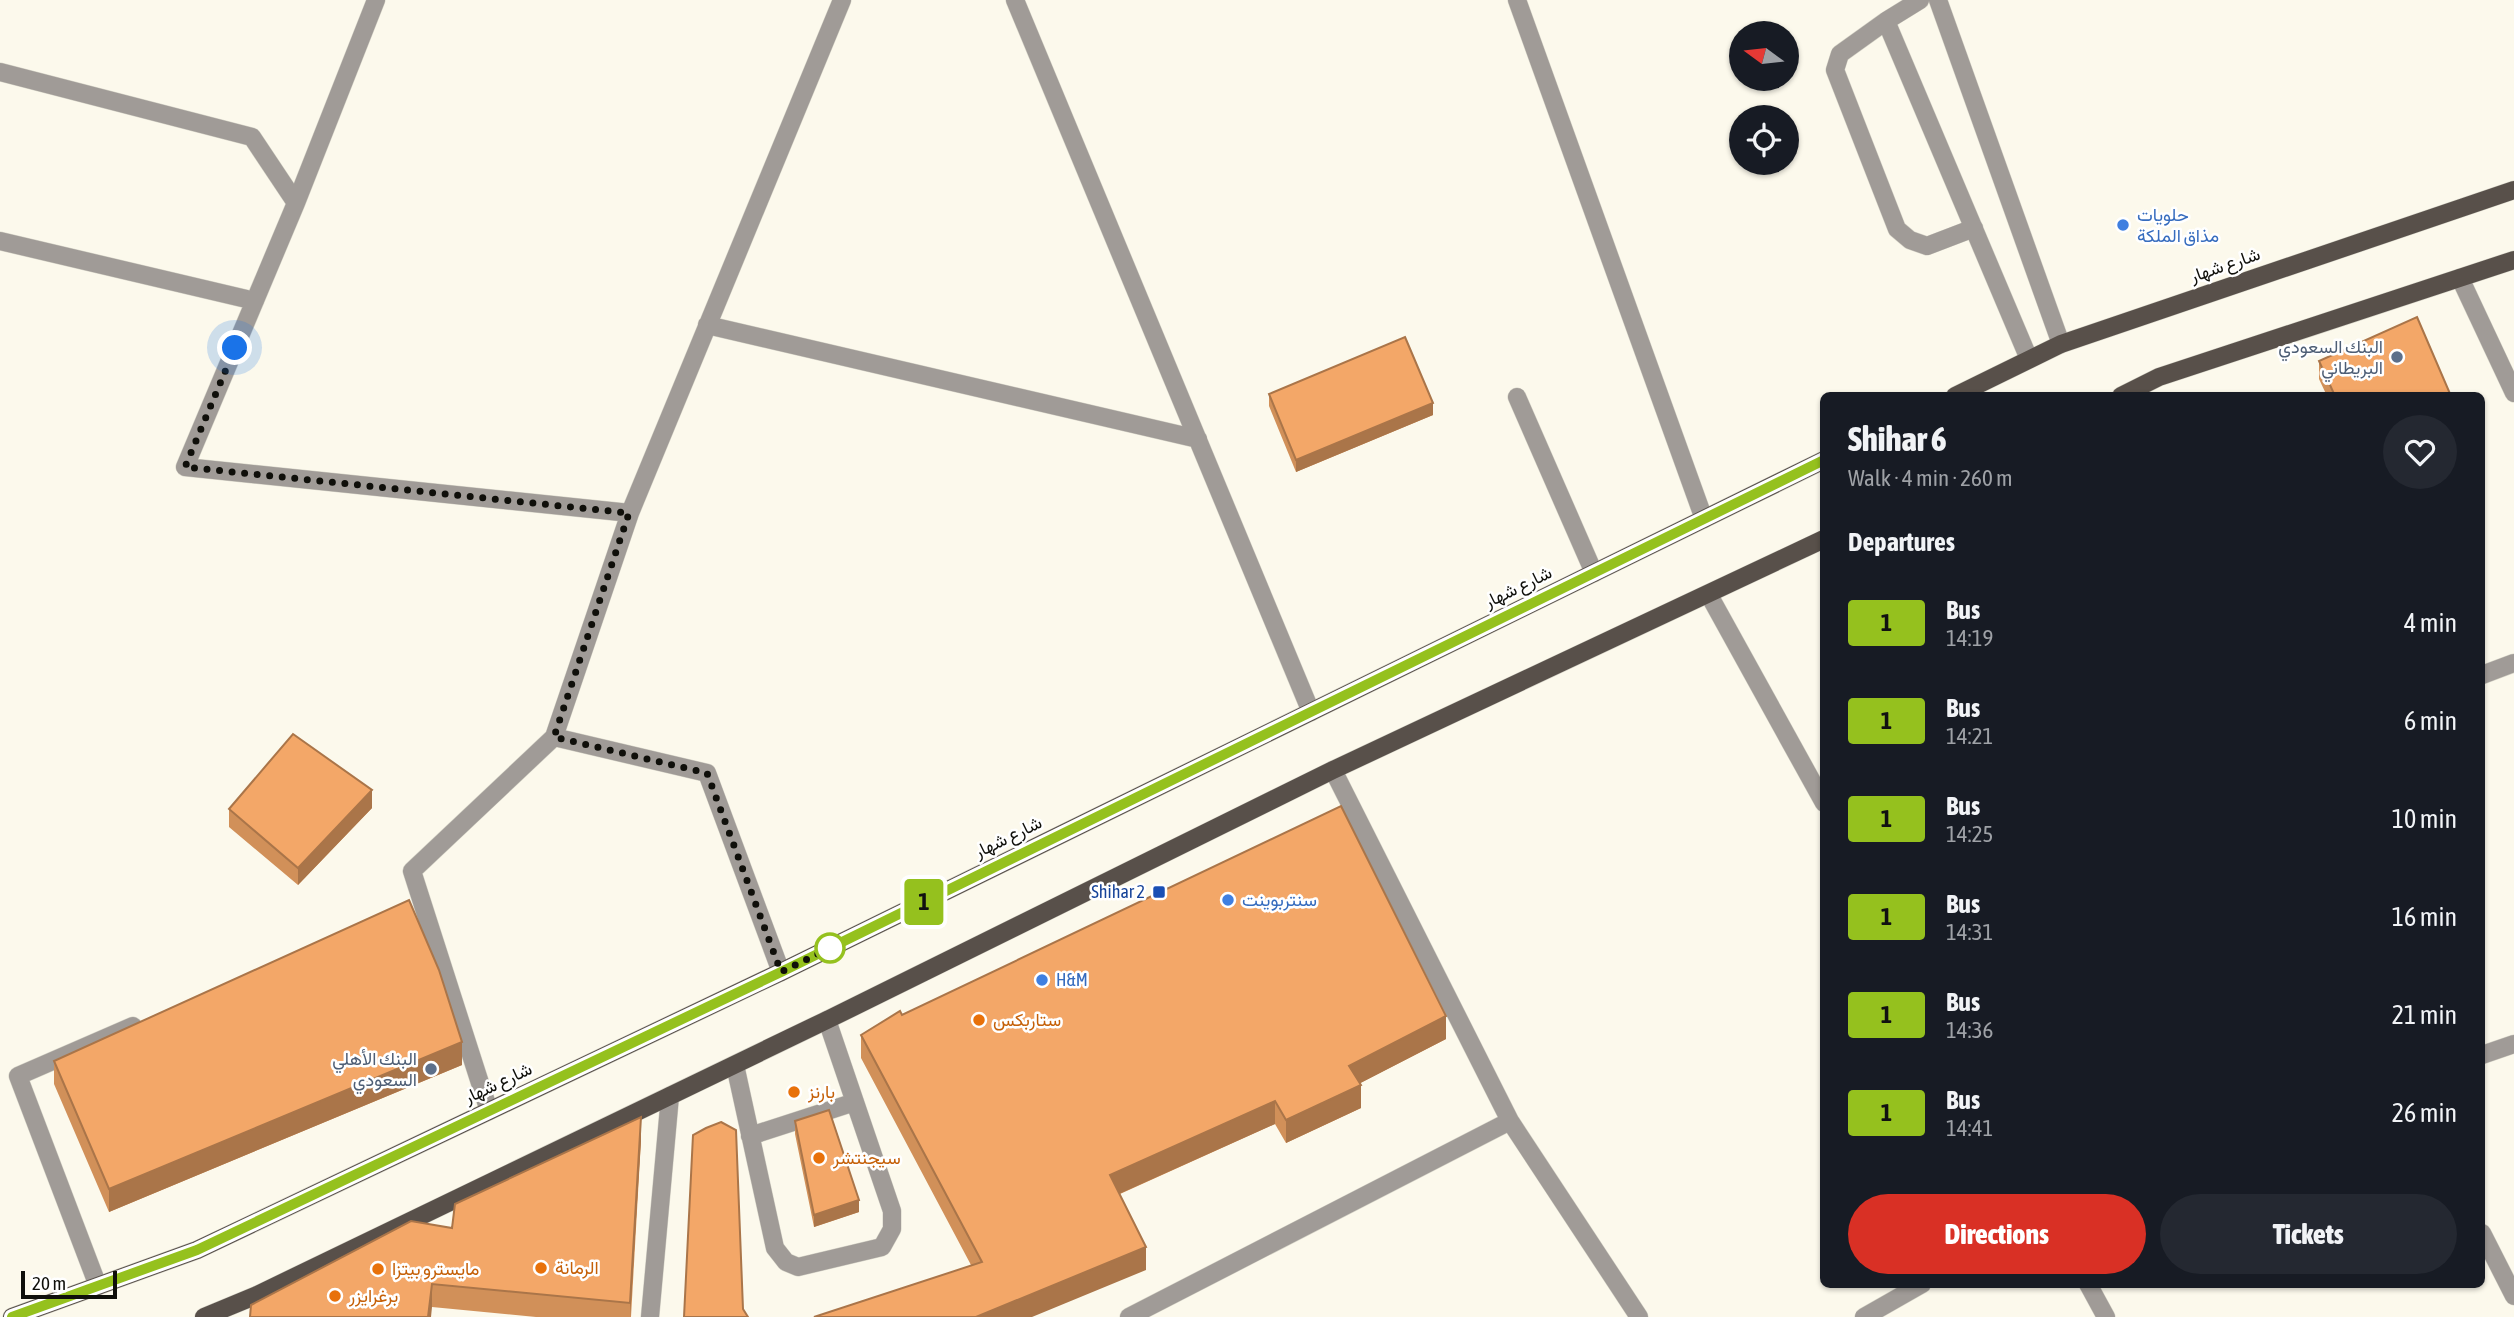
<!DOCTYPE html>
<html lang="en">
<head>
<meta charset="utf-8">
<style>
	:root { --surface:#171b24; --page:#242831; --text:#f1f3f6; --muted:#9ea1a6; --accent:#d93025 }
	body { margin:0; font-family:"Asap Condensed",Vazirmatn,sans-serif; background:var(--page); color:var(--text); height:100vh; display:flex; flex-direction:column; font-size:26px; white-space:nowrap }
	* { box-sizing:border-box; margin:0 }
	p { font-size:23px; color:var(--muted) }
	.icon { flex:none; width:38px; height:38px; fill:none; stroke:currentColor; stroke-width:2; stroke-linecap:round; stroke-linejoin:round }
	.map { position:relative; flex:1; overflow:hidden }
	.details { position:absolute; left:1820px; top:392px; width:665px; height:896px; display:flex; flex-direction:column; background:var(--surface); border-radius:10px; box-shadow:0 2px 5px #0004 }
	.details>* { flex:none }
	.badge { padding:0 14px; border-radius:5px; font-size:24px; line-height:46px }
	.needle { width:46px; rotate:285deg }
	.fabs { position:absolute; left:1729px; top:21px; display:grid; gap:14px }
	.fabs a { display:grid; place-items:center; width:70px; height:70px; border-radius:50%; background:var(--surface); box-shadow:0 2px 5px #0004; font-size:35px }
	.scale { position:absolute; left:21px; bottom:18px; width:96px; box-sizing:border-box; padding-left:7px; border:4px solid #0f0f0a; border-top:0; font-size:19px; line-height:24px; white-space:nowrap; color:#0f0f0a; -webkit-text-stroke:5px #fff; paint-order:stroke }
	.you { position:absolute; width:35px; height:35px; margin:-18px; border:5px solid #fff; border-radius:50%; background:#1a73e8; box-shadow:0 0 0 10px #1a73e833 }
	.map>.badge { position:absolute; translate:-50% -50%; box-shadow:0 0 0 4px #fff }
	h2 { padding:0 28px; font-size:26px; line-height:63px }
	.round { display:grid; place-items:center; flex:none; width:74px; height:74px; border-radius:37px; background:var(--page) }
	.head { display:flex; align-items:center; justify-content:space-between; height:119px; padding:0 28px }
	h1 { font-size:33px; font-weight:800; line-height:52px }
	.primary-button { display:flex; gap:14px; margin-top:auto; padding:14px 28px }
	.primary-button a { flex:1; height:80px; border-radius:42px; background:var(--accent); color:#fff; font-size:28px; font-weight:800; line-height:80px; text-align:center }
	.primary-button a+a { background:var(--page); color:var(--text) }
	ul { padding:0; list-style:none }
	li { display:flex; align-items:center; gap:21px; height:98px; padding:0 28px }
	li div { flex:1 }
	li b { display:block; font-size:26px }
	li em { font-style:normal }
	li .badge { min-width:77px; font-weight:700; text-align:center }
	.map>svg:first-child { display:block }
	.lines { fill:none; stroke-linecap:round; stroke-linejoin:round }
	.service-casing { stroke:#d6d4c8; stroke-width:19 }
	.minor-casing { stroke:#d6d4c8; stroke-width:19 }
	.primary-casing { stroke:#d6d4c8; stroke-width:19 }
	.service { stroke:#a09b97; stroke-width:18 }
	.minor { stroke:#a09b97; stroke-width:18 }
	.primary { stroke:#58504a; stroke-width:18 }
	.wall { fill:#d19059 }
	.shaded-wall { fill:#aa7549 }
	.building { fill:#f3a768; stroke:#aa7549; stroke-width:2 }
	.line-casing { stroke:#fff; stroke-width:16 }
	.line { stroke:#95c11e; stroke-width:10 }
	.walk { stroke:#0f0f0a; stroke-width:7; stroke-dasharray:0 12.6 }
	.shop-dot { fill:#3f7fe0; stroke:#fff; stroke-width:2.5 }
	.service-dot { fill:#5c6f8a; stroke:#fff; stroke-width:2.5 }
	.transit-dot { fill:#1a4fb4; stroke:#fff; stroke-width:2.5 }
	.stop-dot { fill:#fff; stroke:#95c11e; stroke-width:3.5 }
	.food-dot { fill:#e8710a; stroke:#fff; stroke-width:2.5 }
	.labels { text-anchor:middle; stroke-width:5; stroke-linejoin:round; paint-order:stroke }
	.shop-label { font-size:18px; fill:#366cbe; stroke:#fff; text-anchor:start }
	.street-label { font-size:18px; fill:#0f0f0a; stroke:#fff }
	.service-label { font-size:18px; fill:#4e5e75; stroke:#fff; text-anchor:end }
	.transit-label { font-size:18px; fill:#164399; stroke:#fff; text-anchor:end }
	.food-label { font-size:18px; fill:#c56008; stroke:#fff; text-anchor:start }
</style>
</head>
<body>
<div class="map">
<svg width="2514" height="1317" viewBox="0 0 2514 1317">
	<rect width="100%" height="100%" fill="#fcf9ec"/>
	<g class="lines">
		<g class="service-casing">
			<path id="service" d="M1920,0L1886,21L2029,359
				M1886,21L1840,54L1835,70L1897,229L1910,240L1927,246L1974,228
				M2460,278L2514,393
				M1517,397L1594,573
				M735,1065L775,1248L786,1262L798,1267L882,1247L892,1229V1211L827,1020
				M750,1136L855,1102"/>
		</g>
		<g class="minor-casing">
			<path id="minor" d="M1015,0L1311,712
				M1517,0L1704,519
				M1938,0L2061,344
				M0,72L252,137L296,203L185,467L630,513
				M296,203L376,0
				M0,241L255,301
				M707,325L1198,439
				M1709,595L1824,803
				M2482,675L2514,663
				M554,737L630,513L842,0
				M1333,770L1510,1121L1639,1317
				M2482,1055L2514,1044
				M489,1111L412,871L554,737L707,773L781,972
				M2482,1233L2514,1296
				M2088,1284L2106,1317
				M98,1286L18,1076L133,1026
				M650,1317L670,1096
				M1129,1317L1510,1121
				M1864,1317L1922,1284"/>
		</g>
		<g class="primary-casing">
			<path id="primary" d="M1955,396L2061,344L2514,190
				M2121,396L2159,377L2514,260
				M12,1317L197,1250L781,972L1824,460
				M204,1317L257,1295L827,1020L1333,770L1824,539"/>
		</g>
		<use href="#service" class="service"/>
		<use href="#minor" class="minor"/>
		<use href="#primary" class="primary"/>
	</g>
	<path class="wall" d="M2319,361L2451,396H2327L2319,379Z
		M1269,394L1433,415L1296,472L1269,406Z
		M372,808L298,885L229,827V809Z
		M902,1015L1446,1039L1360,1083L1361,1108L1286,1143L1275,1124L1120,1194L1146,1270L971,1265L861,1058V1035Z
		M54,1061L462,1065L109,1212L54,1084Z
		M795,1121L859,1212L814,1227L795,1134Z
		M641,1140L631,1317H536L432,1307L250,1317L452,1228Z"/>
	<path class="shaded-wall" d="M1433,403V415L1296,472V460Z
		M372,790V808L298,885V868Z
		M1446,1016V1039L1349,1089V1066Z
		M462,1042V1065L109,1212V1189Z
		M1361,1085V1108L1286,1143V1120Z
		M1275,1101V1124L1110,1198V1175Z
		M641,1117V1140L630,1317V1303Z
		M859,1200V1212L814,1227V1215Z
		M1146,1247V1270L1032,1317H976Z
		M432,1284V1307L431,1317H428Z"/>
	<path class="building" d="M2417,317L2451,396H2335L2319,361Z
		M1405,337L1433,403L1296,460L1269,394Z
		M293,734L372,790L298,868L229,809Z
		M1341,806L1446,1016L1349,1066L1361,1085L1286,1120L1275,1101L1110,1175L1146,1247L976,1317H814L982,1262L861,1035L900,1011L902,1015Z
		M409,900L439,970L462,1042L109,1189L54,1061Z
		M829,1110L859,1200L814,1215L795,1121Z
		M641,1117L630,1303L432,1284L428,1317H250L251,1305L411,1221L452,1228L455,1204Z
		M721,1122L736,1130L743,1309L748,1317H684L693,1135L706,1128Z"/>
	<g class="lines">
		<g class="line-casing">
			<path id="line" d="M12,1317L197,1250L781,972L1824,460"/>
		</g>
		<use href="#line" class="line"/>
		<path class="walk" d="M235,348L185,467L629,513L554,737L707,773L781,972L830,948"/>
	</g>
	<g class="shop-dot">
		<circle cx="2123" cy="225" r="7"/>
		<circle cx="1228" cy="900" r="7"/>
		<circle cx="1042" cy="980" r="7"/>
	</g>
	<g class="service-dot">
		<circle cx="2397" cy="357" r="7"/>
		<circle cx="431" cy="1069" r="7"/>
	</g>
	<rect class="transit-dot" x="1152" y="885" width="14" height="14" rx="3.5"/>
	<circle class="stop-dot" cx="830" cy="948" r="14"/>
	<g class="food-dot">
		<circle cx="979" cy="1020" r="7"/>
		<circle cx="794" cy="1092" r="7"/>
		<circle cx="819" cy="1158" r="7"/>
		<circle cx="541" cy="1268" r="7"/>
		<circle cx="378" cy="1269" r="7"/>
		<circle cx="335" cy="1296" r="7"/>
	</g>
	<g class="labels">
		<g class="shop-label">
			<text x="2137" y="221">حلويات<tspan x="2137" dy="21">مذاق الملكة</tspan></text>
			<text x="1242" y="906">سنتربوينت</text>
			<text x="1056" y="986">H&amp;M</text>
		</g>
		<g class="street-label">
			<text transform="translate(2225 265) rotate(-19)" y="6">شارع شهار</text>
			<text transform="translate(1518 587) rotate(-26)" y="6">شارع شهار</text>
			<text transform="translate(1008 837) rotate(-26)" y="6">شارع شهار</text>
			<text transform="translate(498 1083) rotate(-25)" y="6">شارع شهار</text>
		</g>
		<g class="service-label">
			<text x="2383" y="353">البنك السعودي<tspan x="2383" dy="21">البريطاني</tspan></text>
			<text x="417" y="1065">البنك الأهلي<tspan x="417" dy="21">السعودي</tspan></text>
		</g>
		<g class="transit-label">
			<text x="1145" y="898">Shihar 2</text>
		</g>
		<g class="food-label">
			<text x="993" y="1026">ستاربكس</text>
			<text x="808" y="1098">بارنز</text>
			<text x="833" y="1164">سيجنتشر</text>
			<text x="555" y="1274">الرمانة</text>
			<text x="392" y="1275">مايسترو بيتزا</text>
			<text x="349" y="1302">برغرايزر</text>
		</g>
	</g>
</svg>
<div class="fabs">
<a><svg class="needle" viewBox="-14 -14 28 28"><path d="M0-13l5 13h-10z" fill="#e53935"/><path d="M0 13l5-13h-10z" fill="#9ea1a6"/></svg></a>
<a><svg class="icon" aria-label="locate" viewBox="0 0 24 24"><circle cx="12" cy="12" r="6"/><path d="M12 2v4M12 18v4M2 12h4M18 12h4"/></svg></a>
</div>
<div class="scale">20 m</div>
<div class="you" style="left:235px;top:348px"></div>
<b class="badge" style="left:924px;top:902px;background:#95c11e;color:#111">1</b>
<section class="details">
<div class="head"><div><h1>Shihar 6</h1><p>Walk · 4 min · 260 m</p></div><a class="round"><svg class="icon" aria-label="heart" viewBox="0 0 24 24"><path d="M12 20l-8-8c-3-5 5-10 8-4 3-6 11-1 8 4z"/></svg></a></div>
<h2>Departures</h2>
<ul>
<li><span class="badge" style="background:#95c11e;color:#111">1</span><div><b>Bus</b><p>14:19</p></div><em>4 min</em></li>
<li><span class="badge" style="background:#95c11e;color:#111">1</span><div><b>Bus</b><p>14:21</p></div><em>6 min</em></li>
<li><span class="badge" style="background:#95c11e;color:#111">1</span><div><b>Bus</b><p>14:25</p></div><em>10 min</em></li>
<li><span class="badge" style="background:#95c11e;color:#111">1</span><div><b>Bus</b><p>14:31</p></div><em>16 min</em></li>
<li><span class="badge" style="background:#95c11e;color:#111">1</span><div><b>Bus</b><p>14:36</p></div><em>21 min</em></li>
<li><span class="badge" style="background:#95c11e;color:#111">1</span><div><b>Bus</b><p>14:41</p></div><em>26 min</em></li>
</ul>
<div class="primary-button"><a>Directions</a><a>Tickets</a></div>
</section>
</div>
</body>
</html>
